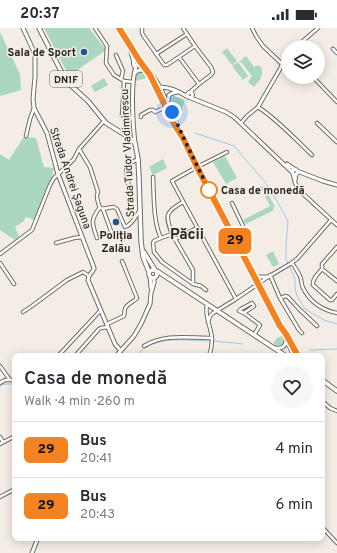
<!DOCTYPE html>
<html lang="en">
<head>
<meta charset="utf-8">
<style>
	:root { --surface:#fff; --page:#f7f7f7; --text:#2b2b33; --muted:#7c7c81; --line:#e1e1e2 }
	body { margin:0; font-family:Overpass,sans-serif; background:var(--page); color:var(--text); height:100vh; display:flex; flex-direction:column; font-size:15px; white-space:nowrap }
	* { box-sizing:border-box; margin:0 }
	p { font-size:13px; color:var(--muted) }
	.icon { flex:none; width:22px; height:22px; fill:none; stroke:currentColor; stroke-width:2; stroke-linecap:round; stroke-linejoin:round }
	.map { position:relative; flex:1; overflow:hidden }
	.sheet { position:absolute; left:12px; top:325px; width:313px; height:188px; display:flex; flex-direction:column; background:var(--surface); border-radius:8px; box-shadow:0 2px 10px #0003 }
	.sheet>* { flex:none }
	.badge { padding:0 8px; border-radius:6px; font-size:14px; line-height:26px }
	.buttons { position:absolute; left:281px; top:12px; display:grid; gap:8px }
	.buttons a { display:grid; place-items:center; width:44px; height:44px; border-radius:50%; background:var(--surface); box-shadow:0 2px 10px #0003; font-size:20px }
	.you { position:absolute; width:20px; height:20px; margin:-10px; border:3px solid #fff; border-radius:50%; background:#1a73e8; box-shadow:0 0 0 6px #1a73e833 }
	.map>.badge { position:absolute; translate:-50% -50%; box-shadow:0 0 0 2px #fff }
	.round { display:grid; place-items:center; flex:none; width:42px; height:42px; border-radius:21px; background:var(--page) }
	.headline { display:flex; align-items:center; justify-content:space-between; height:68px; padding:0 12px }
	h1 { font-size:19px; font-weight:600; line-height:30px }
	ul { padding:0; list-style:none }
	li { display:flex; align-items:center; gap:12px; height:56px; padding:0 12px; border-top:1px solid var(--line) }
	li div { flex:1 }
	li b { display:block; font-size:15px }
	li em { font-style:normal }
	li .badge { min-width:44px; font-weight:700; text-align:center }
	.status { display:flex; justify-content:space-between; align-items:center; height:28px; padding:0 20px; background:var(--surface); direction:ltr }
	.status svg { height:11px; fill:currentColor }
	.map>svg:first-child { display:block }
	.green { fill:#abd7be }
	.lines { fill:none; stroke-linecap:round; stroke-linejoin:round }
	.stream { stroke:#9dcae7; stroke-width:1 }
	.street-casing { stroke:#716b64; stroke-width:4.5 }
	.secondary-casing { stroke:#716b64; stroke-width:5 }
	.primary-casing { stroke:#716b64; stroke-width:5.5 }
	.street { stroke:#fff; stroke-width:2.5 }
	.secondary { stroke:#fff; stroke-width:3 }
	.primary { stroke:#fff; stroke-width:3.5 }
	.line-casing { stroke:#fff; stroke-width:9 }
	.line { stroke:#f58220; stroke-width:6 }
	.walk { stroke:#262320; stroke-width:4; stroke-dasharray:0 7.2 }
	.poi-dot { fill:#1a588e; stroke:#f4ede5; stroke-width:1.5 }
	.stop-dot { fill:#fff; stroke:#f58220; stroke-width:2 }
	.labels { text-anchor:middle; stroke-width:3; stroke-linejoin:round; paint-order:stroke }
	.shield { fill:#f4ede5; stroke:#64605b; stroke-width:1 }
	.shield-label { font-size:10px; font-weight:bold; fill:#262320 }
	.poi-label { font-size:11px; font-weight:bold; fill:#262320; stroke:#f4ede5; text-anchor:end }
	.street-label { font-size:11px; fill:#262320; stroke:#f4ede5 }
	.stop-label { font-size:11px; font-weight:bold; fill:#262320; stroke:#f4ede5; text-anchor:start }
	.district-label { font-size:15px; font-weight:bold; fill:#262320; stroke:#f4ede5 }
</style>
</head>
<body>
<div class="status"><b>20:37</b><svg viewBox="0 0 49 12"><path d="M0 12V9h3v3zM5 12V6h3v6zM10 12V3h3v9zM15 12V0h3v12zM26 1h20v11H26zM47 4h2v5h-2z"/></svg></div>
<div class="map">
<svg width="337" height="525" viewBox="0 0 337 525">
	<rect width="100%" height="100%" fill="#f4ede5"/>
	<path class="green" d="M44,0H89L106,22L69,48Z
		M0,4L20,46L21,62L0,68Z
		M227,20L237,33L232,37L222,24Z
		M246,28L254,39L259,37L260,39L261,38C264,49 260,51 254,59L248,54L252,48L240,33Z
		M238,34L248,48L243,52L232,38Z
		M140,43L144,45L147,50L135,53V50L136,46Z
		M104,50L108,57L95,64L91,58Z
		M174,68L185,72L179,89L171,72L172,69Z
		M24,109L36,110L44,139L54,140L52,149L34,192L26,189L24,193L15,199L19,209L15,212L0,202V126L9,132Z
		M225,128L237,150L226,156L213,134Z
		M163,131L167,140L153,147L149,139Z
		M264,158L275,179L273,180L274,182L246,196L243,192L270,178L261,160Z
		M273,223L279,236L273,239L266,227Z
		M282,308L283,313L282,317L278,318L273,316L277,310Z"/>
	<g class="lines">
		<path class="stream" d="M195,105L234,118L265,154L277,173L288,193L286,218V231L295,251V260L297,268L305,281L324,292L337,296
			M213,313L243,316
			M310,322L337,321
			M135,328C141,323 146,319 153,316C171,309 192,313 210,313
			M0,358L5,356H15"/>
		<g class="street-casing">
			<path id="street" d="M95,0L107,18L106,35L114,47L124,53L133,54
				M142,0V5L143,7L164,37H167L195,18
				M183,0L195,18L211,39L213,44L211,47L199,56L189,65
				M252,0L256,8L263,18L282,36L288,37
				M296,19L318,0
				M333,21L337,25
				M156,26L187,6
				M116,27L123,43L121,51
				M179,29L199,56
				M313,49L337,74
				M124,53L122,88L125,90H133
				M258,79C278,92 294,110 312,127
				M141,89V87L150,82H153L155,84L166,79
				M241,95L247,88L258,79L280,41L285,29L288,26
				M317,95L337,114
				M26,108L30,91L34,80
				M79,121L90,139L98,164C96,168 97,170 98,174C100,185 106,179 114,179L117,181L125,199C132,197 136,188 140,182
				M227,124L197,139L172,153L236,271
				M293,146L295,155L300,163L337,197
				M153,149C154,167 153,194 161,210L172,206L193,242V256
				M295,154L296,147
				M130,168L126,139L129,136L138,131
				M232,175L243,198
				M103,181L111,203
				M172,206C165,187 165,184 183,174
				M97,210C92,195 90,193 100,179
				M161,210L154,213L153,215L154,224L162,234L193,256L201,258L206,262
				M175,211L197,200
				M56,215L74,210L82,209
				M337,219L322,236V241L337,253
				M0,226L32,202L50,157L54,150L74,131L79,121L104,93
				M0,235L14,256
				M292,235C295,239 298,244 300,248C302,252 301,256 303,260C310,274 322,282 337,285
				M322,241C318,246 312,251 313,257L330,272H332L337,266
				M270,247L280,270L299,302L302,305
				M281,270L285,268L288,269L299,281L317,298
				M207,277C204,289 212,300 212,312C212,318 211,323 209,328
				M23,284L32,278L67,252L83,244L89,248
				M244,285L239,283L241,281L252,275L254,278L244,285L260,297L254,307
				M208,294L210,288L213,285L236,271L268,249L290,236L297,231L331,192
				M107,296L124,288C125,286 124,283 125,281C126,276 134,274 137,270L122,233
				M144,318C165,305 188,310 212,310
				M59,327L100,283
				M75,328L99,301L101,300L108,299
				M0,338L10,352
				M0,355L5,352H15
				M322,373L330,380L337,383
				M0,409L3,414
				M0,416L15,408
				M0,469L13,462
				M322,499L337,515"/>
		</g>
		<g class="secondary-casing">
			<path id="secondary" d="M23,0L35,26V49L33,71L34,80L47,105L58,146L94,240V241L89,248L88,252L115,316L121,323
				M119,0L139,32L150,47L174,96L180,105
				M130,20L133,31L134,38
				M148,43L153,48L160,59L183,110L197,139L280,298L294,328
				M134,46C137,41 142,42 147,43
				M160,59C169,59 180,64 188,69
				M187.5 67a2.5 2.5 0 1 1 5 0a2.5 2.5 0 1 1-5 0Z
				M191,70L226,84L234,89L293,145
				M168,73L169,67L173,65L177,64
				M135,116C133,97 129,46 139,32
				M287,136L296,142
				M292.5 144a2.5 2.5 0 1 1 5 0a2.5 2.5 0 1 1-5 0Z
				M297,143L323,153L337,157
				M150,248L151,260
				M254,248L259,249H268
				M284,303L298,328
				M275,320C281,321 286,319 286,312
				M116,328L134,308L141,296L150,276L151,265L154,255V250
				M32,525L38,510"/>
		</g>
		<g class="primary-casing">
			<path id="primary" d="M39,0L61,43L68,55L88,73L106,95L130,110L135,115L138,131L139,150L141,213L143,229L149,244
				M144,224L155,242
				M149 246a4 4 0 1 1 8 0a4 4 0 1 1-8 0Z
				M157,243L286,328
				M322,352L337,363"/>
		</g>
		<use href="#street" class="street"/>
		<use href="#secondary" class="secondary"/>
		<use href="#primary" class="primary"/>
	</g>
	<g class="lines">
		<g class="line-casing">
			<path id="line" d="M119,0L139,32L150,47L174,96L183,110L197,139L253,246L280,298L286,306L298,328"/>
		</g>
		<use href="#line" class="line"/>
		<path class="walk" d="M172,84L185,113L211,166L209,162"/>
	</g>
	<g class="poi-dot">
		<circle cx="84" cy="24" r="4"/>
		<circle cx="116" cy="194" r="4"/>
	</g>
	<circle class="stop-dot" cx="209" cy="162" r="8"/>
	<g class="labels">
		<rect class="shield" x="50" y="43" width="32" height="16" rx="3"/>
		<g class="shield-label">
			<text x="66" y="55">DN1F</text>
		</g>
		<g class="poi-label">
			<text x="76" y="28">Sala de Sport</text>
			<text x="116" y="211" text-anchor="middle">Poliția<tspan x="116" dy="13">Zalău</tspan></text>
		</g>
		<g class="street-label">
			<text transform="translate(127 125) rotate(-93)" y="4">Strada Tudor Vladimirescu</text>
			<text transform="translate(71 150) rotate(71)" y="4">Strada Andrei Șaguna</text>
		</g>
		<g class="stop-label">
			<text x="221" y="166">Casa de monedă</text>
		</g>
		<g class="district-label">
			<text x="187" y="211">Păcii</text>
		</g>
	</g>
</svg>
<div class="buttons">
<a><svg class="icon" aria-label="layers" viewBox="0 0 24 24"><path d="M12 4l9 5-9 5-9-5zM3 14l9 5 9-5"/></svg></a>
</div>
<div class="you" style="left:172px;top:84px"></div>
<b class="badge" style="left:235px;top:213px;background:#f58220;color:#111">29</b>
<section class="sheet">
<div class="headline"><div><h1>Casa de monedă</h1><p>Walk · 4 min · 260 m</p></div><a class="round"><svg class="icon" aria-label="heart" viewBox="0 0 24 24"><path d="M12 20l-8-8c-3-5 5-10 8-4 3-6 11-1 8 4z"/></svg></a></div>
<ul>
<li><span class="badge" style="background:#f58220;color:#111">29</span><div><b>Bus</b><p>20:41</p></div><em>4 min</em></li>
<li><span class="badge" style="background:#f58220;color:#111">29</span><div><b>Bus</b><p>20:43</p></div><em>6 min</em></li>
</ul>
</section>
</div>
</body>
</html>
